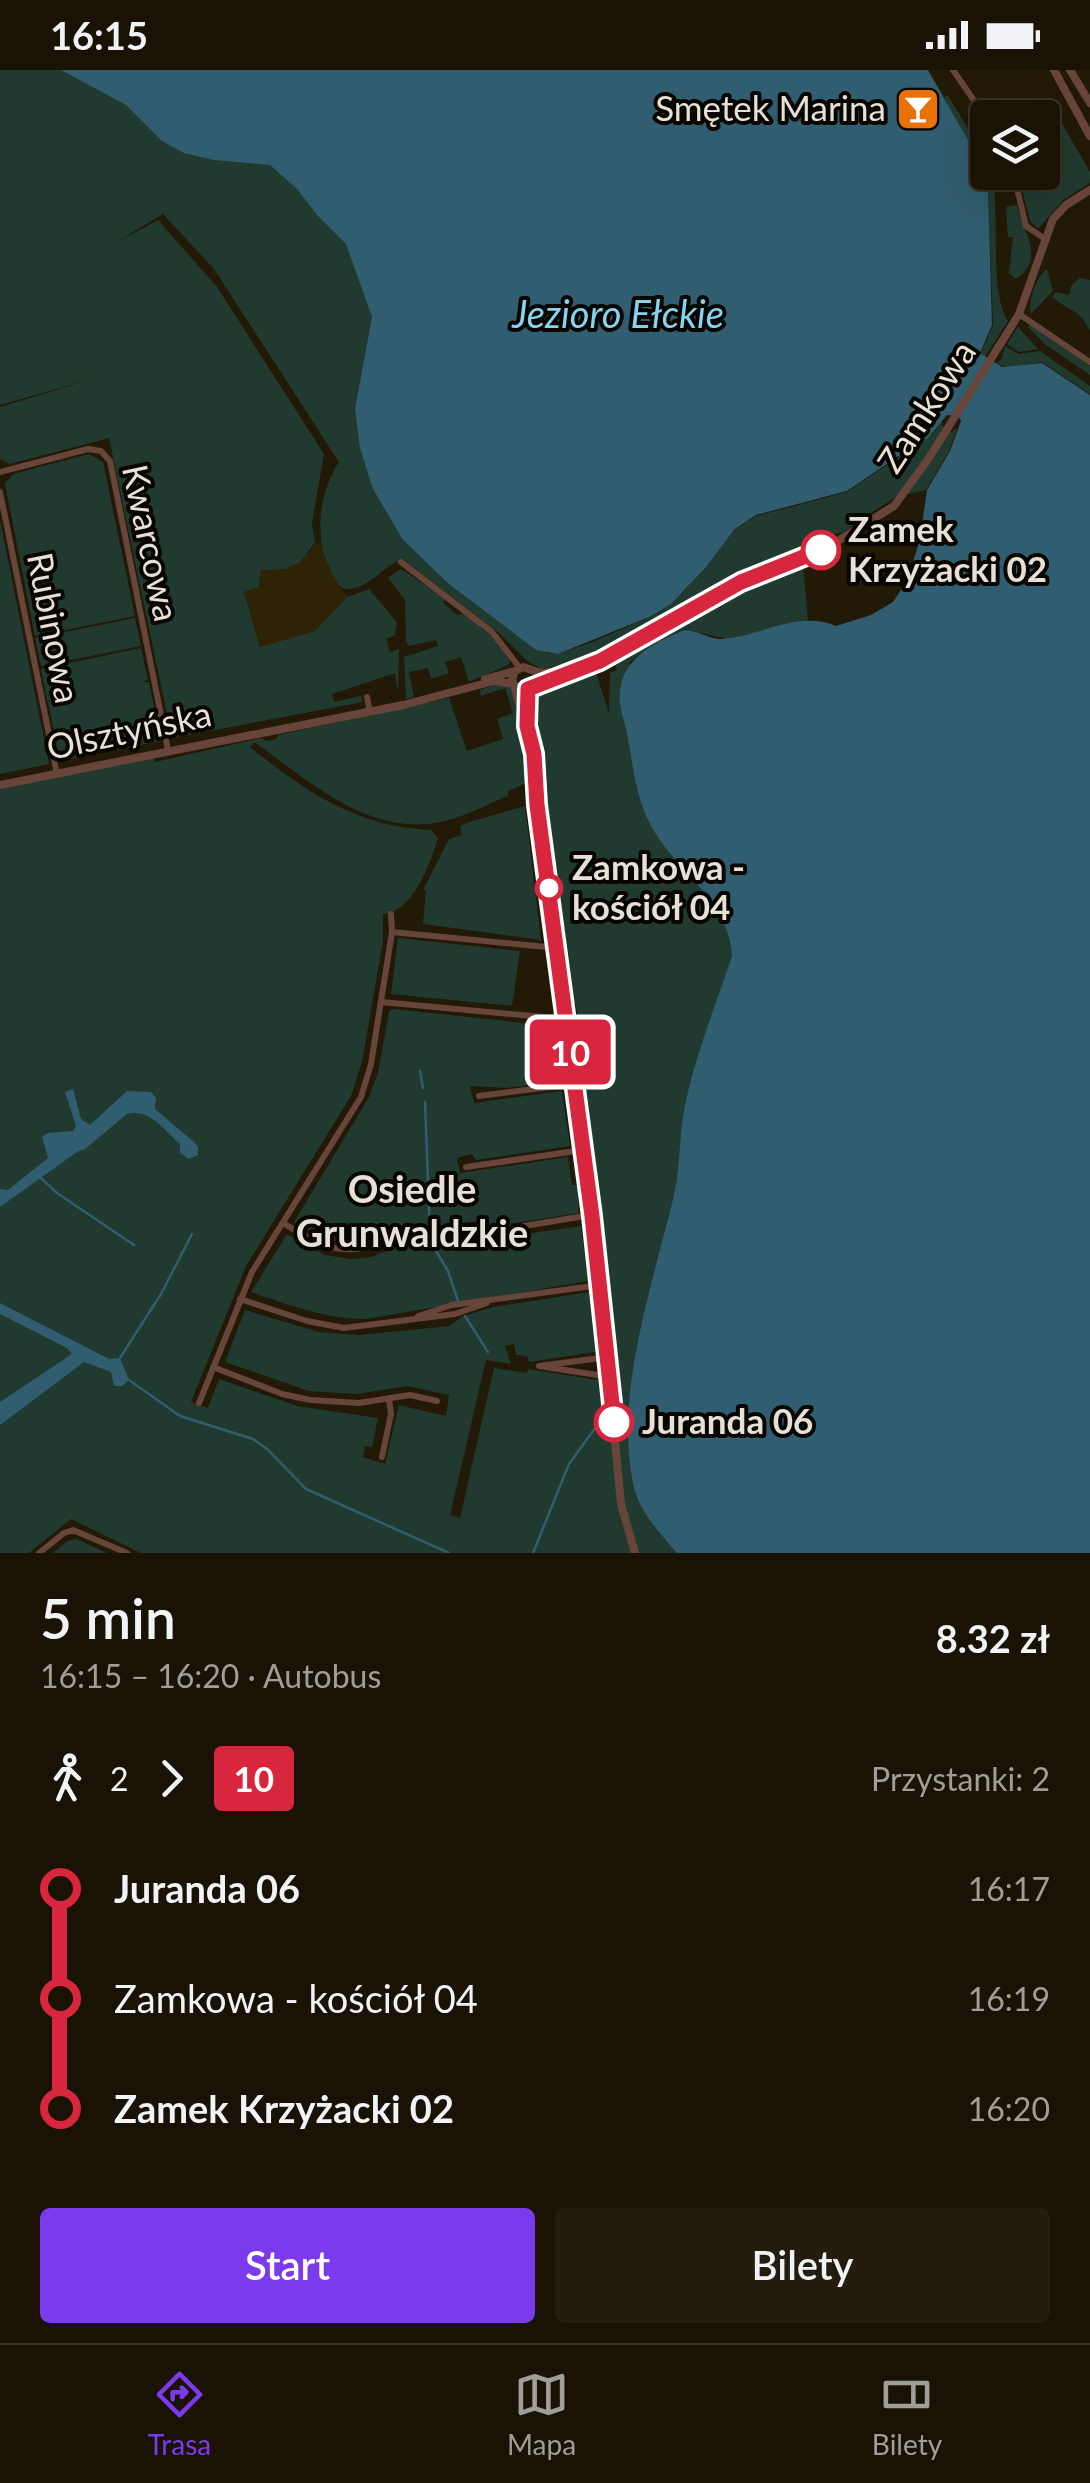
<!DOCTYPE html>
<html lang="pl">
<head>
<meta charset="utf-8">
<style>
	:root { --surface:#1a1305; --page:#231c0f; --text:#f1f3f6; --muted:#9f9e9a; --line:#383227; --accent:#7c3aed }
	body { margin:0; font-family:Lato,sans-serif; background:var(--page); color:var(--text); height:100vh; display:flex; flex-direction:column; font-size:38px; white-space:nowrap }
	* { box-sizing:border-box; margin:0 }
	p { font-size:32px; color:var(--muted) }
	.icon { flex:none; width:55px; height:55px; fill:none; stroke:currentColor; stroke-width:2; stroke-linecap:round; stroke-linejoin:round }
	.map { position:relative; height:1483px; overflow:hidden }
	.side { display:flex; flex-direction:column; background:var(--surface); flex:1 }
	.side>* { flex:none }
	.badge { padding:0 20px; border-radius:8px; font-size:35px; line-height:65px }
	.buttons { position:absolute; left:970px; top:30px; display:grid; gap:20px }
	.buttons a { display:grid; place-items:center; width:90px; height:90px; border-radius:10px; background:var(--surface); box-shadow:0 10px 40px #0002,0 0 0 2px var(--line); font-size:50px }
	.map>.badge { position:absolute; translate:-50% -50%; box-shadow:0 0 0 5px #fff }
	.legs { display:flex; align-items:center; gap:15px; height:110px; padding:0 40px; font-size:32px }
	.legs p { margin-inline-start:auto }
	.overview { display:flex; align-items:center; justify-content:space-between; height:170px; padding:0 40px }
	h1 { font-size:55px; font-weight:600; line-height:75px }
	.action { display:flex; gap:20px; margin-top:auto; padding:20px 40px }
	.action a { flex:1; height:115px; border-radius:10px; background:var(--accent); color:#fff; font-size:40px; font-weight:600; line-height:115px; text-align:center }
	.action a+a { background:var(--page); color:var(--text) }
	ul { padding:0 40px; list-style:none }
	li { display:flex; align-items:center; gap:35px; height:110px; font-size:38px }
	li i { display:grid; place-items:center; width:15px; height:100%; margin:0 12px; background:currentColor }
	li i::after { content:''; width:25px; height:25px; margin:-12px; border:8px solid; border-radius:50%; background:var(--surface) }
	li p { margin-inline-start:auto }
	li:first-child i { background:linear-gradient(#0000 50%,currentColor 0) }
	li:last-child i { background:linear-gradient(currentColor 50%,#0000 0) }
	.status { display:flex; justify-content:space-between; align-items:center; height:70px; padding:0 50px; background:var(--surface); direction:ltr }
	.status svg { height:28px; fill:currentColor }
	.dock { display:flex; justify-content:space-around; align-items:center; height:140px; border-top:2px solid var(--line); background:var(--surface); font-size:28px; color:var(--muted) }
	.dock a { display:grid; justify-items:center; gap:5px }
	.dock .current { color:var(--accent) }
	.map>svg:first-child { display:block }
	.built { fill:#2e2207 }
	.green { fill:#213a2f }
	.water { fill:#305d6f }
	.pier { fill:#221907 }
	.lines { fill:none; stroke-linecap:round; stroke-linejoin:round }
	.stream { stroke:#305d6f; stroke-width:2.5 }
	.minor { stroke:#68453a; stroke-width:6 }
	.tertiary { stroke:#68453a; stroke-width:8 }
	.line-1-casing { stroke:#fff; stroke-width:22 }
	.line-1 { stroke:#d7263d; stroke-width:15 }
	.stop-1-dot { fill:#fff; stroke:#d7263d; stroke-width:5 }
	.labels { text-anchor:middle; stroke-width:8; stroke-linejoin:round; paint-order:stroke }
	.poi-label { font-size:35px; fill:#e6e0d5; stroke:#090501; text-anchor:end }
	.street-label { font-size:35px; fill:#e6e0d5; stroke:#090501 }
	.stop-label { font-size:35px; font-weight:bold; fill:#e6e0d5; stroke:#090501; text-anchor:start }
	.water-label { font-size:38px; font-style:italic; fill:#85d3f1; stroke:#090501 }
	.neighbourhood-label { font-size:38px; font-weight:bold; fill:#e6e0d5; stroke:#090501 }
</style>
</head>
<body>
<div class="status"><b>16:15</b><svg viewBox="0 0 49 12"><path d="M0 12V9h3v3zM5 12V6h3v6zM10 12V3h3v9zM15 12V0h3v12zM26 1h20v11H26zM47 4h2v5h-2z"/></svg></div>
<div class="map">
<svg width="1090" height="1483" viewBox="0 0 1090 1483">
	<rect width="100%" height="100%" fill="#221907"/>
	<path class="built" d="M315,473H321L328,497L347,527L315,561L260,578L244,522L259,517L261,500L309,483Z"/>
	<path class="green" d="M0,0H76L248,91L270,95L350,158L372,247L355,338L403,470L430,495L447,500L547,583L558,584L595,571L649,547L685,520L736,459L756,446L847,422L906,382L919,378L942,350V356L952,362L957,358L949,381L926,420L895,427L843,462L826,466L799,485L743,504L606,581L583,591L542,599L527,591L499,563L404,490C387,491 372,517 349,519C340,520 337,512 333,505C313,471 318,424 339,392L214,199L163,144L115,173L158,150L217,217L324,384L312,453L315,473L300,492L286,499L261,500L259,517L244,522L260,577L315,561L347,527L369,519L397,552L395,565L386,569L390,582L399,579L398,623L395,603L332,624L334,632L361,626L363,632L172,668L109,368L10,394L0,389V337L92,309L0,335Z
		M948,25C963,52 987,85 993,113C1000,150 989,222 1008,251L985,287L981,283L993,255L988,117L980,93L944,27Z
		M1055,41L1090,102V113L1063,130L1038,159L1030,151L1021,115L1047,100L1043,91V49Z
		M1017,135C1022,160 1047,188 1016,209L1009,203L1013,167H1008L1006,137Z
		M1047,199L1053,221L1031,244C1027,233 1037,205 1047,199Z
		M1079,208L1090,210V261C1079,238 1070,242 1052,227L1056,222L1069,225L1071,216Z
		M1030,254L1090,296V305L1046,275L1028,257Z
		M1018,257L1038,279L1019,282L1007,274Z
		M1005,276L1019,284L1040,281L1090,316V324L1042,292L1009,297L996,294L1002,288Z
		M89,384L103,392L135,546L35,566L5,414L13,404Z
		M0,450L49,694L0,704Z
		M803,496L808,551L727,569L684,559L651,576L629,593L733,831L747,1483H141L71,1449L29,1483H0V719L154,687L155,692L261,668L266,671L276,669L278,665L449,628L467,681L503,669L497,649L513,643L505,618L481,626L480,620L494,615L510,617L512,621L527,681L529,712L508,721V726C485,735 459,750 435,753C365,764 307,709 254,672L250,677C306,722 357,757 431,760L438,768C430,795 413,841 383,844V871L362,992L351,1026L246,1196L191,1332L208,1338L219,1309L297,1336L378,1348L372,1377L365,1376L363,1387L385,1394L399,1335L446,1346L449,1325L407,1316L357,1324L309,1321L225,1292L245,1240L319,1262L359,1265L450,1256L463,1246L493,1237L589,1222L595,1282L529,1292L527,1286L516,1285L514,1274L505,1276L511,1294L486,1290L450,1445L460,1448L494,1298L527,1303L528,1299L598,1310L602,1338L616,1332L585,1070L586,1061L591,1060L586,1020H581L577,988L586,987V978H581L576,934L573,933L569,904L571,901L532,633L540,619L595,600L609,643L610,603L617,600L614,593L623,584L749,513Z
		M401,499L445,528L443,533L457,545L465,544L496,570L510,591L508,595L469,612L461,587L445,592L449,603L431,609L428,598L409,602L414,627L406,629L404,587L438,576L436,570L409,576L406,571L405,530L388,508Z
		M135,548L141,576L41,596L35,568Z
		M141,578L148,610L141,612H149L161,671L60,691L48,632L56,630L47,631L41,599Z
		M525,736L541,870L423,854L426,821L423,820L449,769L462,765L460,757L466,753Z
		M398,868L520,881L512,936L391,924Z
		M393,939L554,956L561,1011L507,1018L470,1016L474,1033L562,1021L570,1076L476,1090L472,1084L457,1088L460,1103L568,1087L572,1115H577L579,1143L482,1158L477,1151L460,1153L462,1169L406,1168L400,1154L384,1160L385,1168C339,1175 334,1175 294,1152L369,1027L378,1003L389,941Z
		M581,1156L588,1211L366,1249C325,1249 289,1235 251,1222L287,1164L325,1185L350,1189L371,1187L413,1171L459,1174Z
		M76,1469L107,1483H53L67,1471Z"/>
	<path class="water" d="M61,0H928L972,77L988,118L992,255L980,283L1002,297L1042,293L1090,325V1483H677C661,1464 642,1445 635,1421C612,1330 652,1217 673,1129C680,1102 679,1073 683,1046C693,990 714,940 732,886C730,830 673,800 649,752C635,724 633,694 627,663C625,653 621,643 620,634C616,592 650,574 684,560C698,560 710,570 723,569C761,566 799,540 836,556L871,545L893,532L907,511L920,469L927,420L950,381L961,351L958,346L947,345L919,378L906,381L847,421L756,445L735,459L706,497L671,534L649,547L558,584L536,580L449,514L403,470L373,419L360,378L355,338L372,247L346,174L318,146L297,119L270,95L214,90L184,83L162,71L126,35Z
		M73,1019L81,1049L90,1055L127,1021L151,1022L156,1028L155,1039L194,1072L198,1077V1085L189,1089L180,1083V1074C164,1060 149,1038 127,1044L85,1079L77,1082L0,1137V1119L8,1120L48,1088L42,1067L48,1063L73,1061L76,1056L65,1022Z
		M0,1233L109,1289L120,1288L129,1310L122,1316H114L111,1302L84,1292L0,1355V1332L72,1284L67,1278L0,1244Z"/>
	<path class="pier" d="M918,23L931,48L919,54L915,49L906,55L899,43L908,36L905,30Z"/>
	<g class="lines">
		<path class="stream" d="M420,1001L423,1018
			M425,1032L430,1165
			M41,1108L57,1123L134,1175
			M432,1174L448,1201L458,1231
			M465,1246L488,1282
			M120,1288L161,1224L192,1164
			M129,1310L180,1346L253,1369L267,1379L306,1419L449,1483
			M533,1483L569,1394L606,1343"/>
		<path class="minor" d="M953,0L988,51
			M1013,102L1026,156L1045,169
			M1019,244L1090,292
			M0,402L88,379L101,381L110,391L168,680
			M0,422L57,704
			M401,492L492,562L520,598
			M367,627L370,642
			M392,862L557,878
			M381,932L565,949
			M479,1026L574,1014
			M466,1097L583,1080
			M283,1153C327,1180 346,1189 396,1167
			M469,1165L591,1145
			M240,1229L307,1251L344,1258L455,1244L487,1233
			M418,1246L452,1235L600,1215
			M608,1287L539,1296L610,1307
			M213,1297L282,1324L310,1330L359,1333L410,1325L437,1331
			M199,1333L252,1202L361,1027L371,994L392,862L391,844
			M382,1387L391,1344L389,1329
			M39,1483L64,1463L73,1460L127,1483"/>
		<path class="tertiary" d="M1054,0L1090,66
			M1070,0L1090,33
			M579,599L600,591L741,512L836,472L894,436L929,388L1019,244L1053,149L1066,135L1090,120
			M580,599L541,603L523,597L515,601L512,609L532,675L537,735L600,1215L621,1434L635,1483
			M485,609L515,601
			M515,616L525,620L557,607
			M0,715L403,635L494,611L513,614"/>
	</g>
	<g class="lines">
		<g class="line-1-casing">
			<path id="line-1" d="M614,1352L592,1146L537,735L534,684L527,656L528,619L600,591L741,512L821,480"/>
		</g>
		<use href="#line-1" class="line-1"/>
	</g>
	<defs>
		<g id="bar-square" transform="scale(2.25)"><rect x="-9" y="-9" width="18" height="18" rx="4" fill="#e8710a" stroke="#090501"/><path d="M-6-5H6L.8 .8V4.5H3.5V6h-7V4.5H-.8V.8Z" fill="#fff"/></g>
	</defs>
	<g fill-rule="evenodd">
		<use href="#bar-square" x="918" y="39"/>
	</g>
	<g class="stop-1-dot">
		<circle cx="821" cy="480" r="18"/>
		<circle cx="549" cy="818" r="12"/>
		<circle cx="614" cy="1352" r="18"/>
	</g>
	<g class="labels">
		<g class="poi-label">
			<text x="886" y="51">Smętek Marina</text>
		</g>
		<g class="street-label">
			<text transform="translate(927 337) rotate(-57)" y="12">Zamkowa</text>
			<text transform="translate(150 473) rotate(78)" y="12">Kwarcowa</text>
			<text transform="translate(53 558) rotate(79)" y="12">Rubinowa</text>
			<text transform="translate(129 661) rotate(-12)" y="12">Olsztyńska</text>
		</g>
		<g class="stop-label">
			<text x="848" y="472">Zamek<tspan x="848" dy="40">Krzyżacki 02</tspan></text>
			<text x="572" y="810">Zamkowa -<tspan x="572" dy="40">kościół 04</tspan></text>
			<text x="642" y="1364">Juranda 06</text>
		</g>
		<g class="water-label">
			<text x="618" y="258">Jezioro Ełckie</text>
		</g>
		<g class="neighbourhood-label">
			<text x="412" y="1133">Osiedle<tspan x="412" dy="44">Grunwaldzkie</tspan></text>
		</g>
	</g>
</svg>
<div class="buttons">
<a><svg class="icon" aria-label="layers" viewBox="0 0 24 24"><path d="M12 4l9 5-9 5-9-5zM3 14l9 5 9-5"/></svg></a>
</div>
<b class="badge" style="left:570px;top:982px;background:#d7263d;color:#fff">10</b>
</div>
<section class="side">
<div class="overview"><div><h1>5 min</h1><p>16:15 – 16:20 · Autobus</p></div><b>8.32 zł</b></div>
<div class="legs"><svg class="icon" aria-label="walk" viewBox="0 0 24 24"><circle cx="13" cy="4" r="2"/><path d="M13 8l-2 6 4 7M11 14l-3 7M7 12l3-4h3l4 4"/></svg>2<svg class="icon" aria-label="forward" viewBox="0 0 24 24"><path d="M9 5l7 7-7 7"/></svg><b class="badge" style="background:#d7263d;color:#fff">10</b><p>Przystanki: 2</p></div>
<ul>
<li><i style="color:#d7263d"></i><b>Juranda 06</b><p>16:17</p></li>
<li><i style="color:#d7263d"></i><span>Zamkowa - kościół 04</span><p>16:19</p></li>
<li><i style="color:#d7263d"></i><b>Zamek Krzyżacki 02</b><p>16:20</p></li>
</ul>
<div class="action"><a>Start</a><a>Bilety</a></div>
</section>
<nav class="dock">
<a class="current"><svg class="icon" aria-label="directions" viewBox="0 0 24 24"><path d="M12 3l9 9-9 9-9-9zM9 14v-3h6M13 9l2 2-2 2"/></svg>Trasa</a>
<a><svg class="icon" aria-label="map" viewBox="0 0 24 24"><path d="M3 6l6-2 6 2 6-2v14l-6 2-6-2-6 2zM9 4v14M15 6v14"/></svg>Mapa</a>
<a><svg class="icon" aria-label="tickets" viewBox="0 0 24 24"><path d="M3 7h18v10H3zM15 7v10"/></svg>Bilety</a>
</nav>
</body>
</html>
